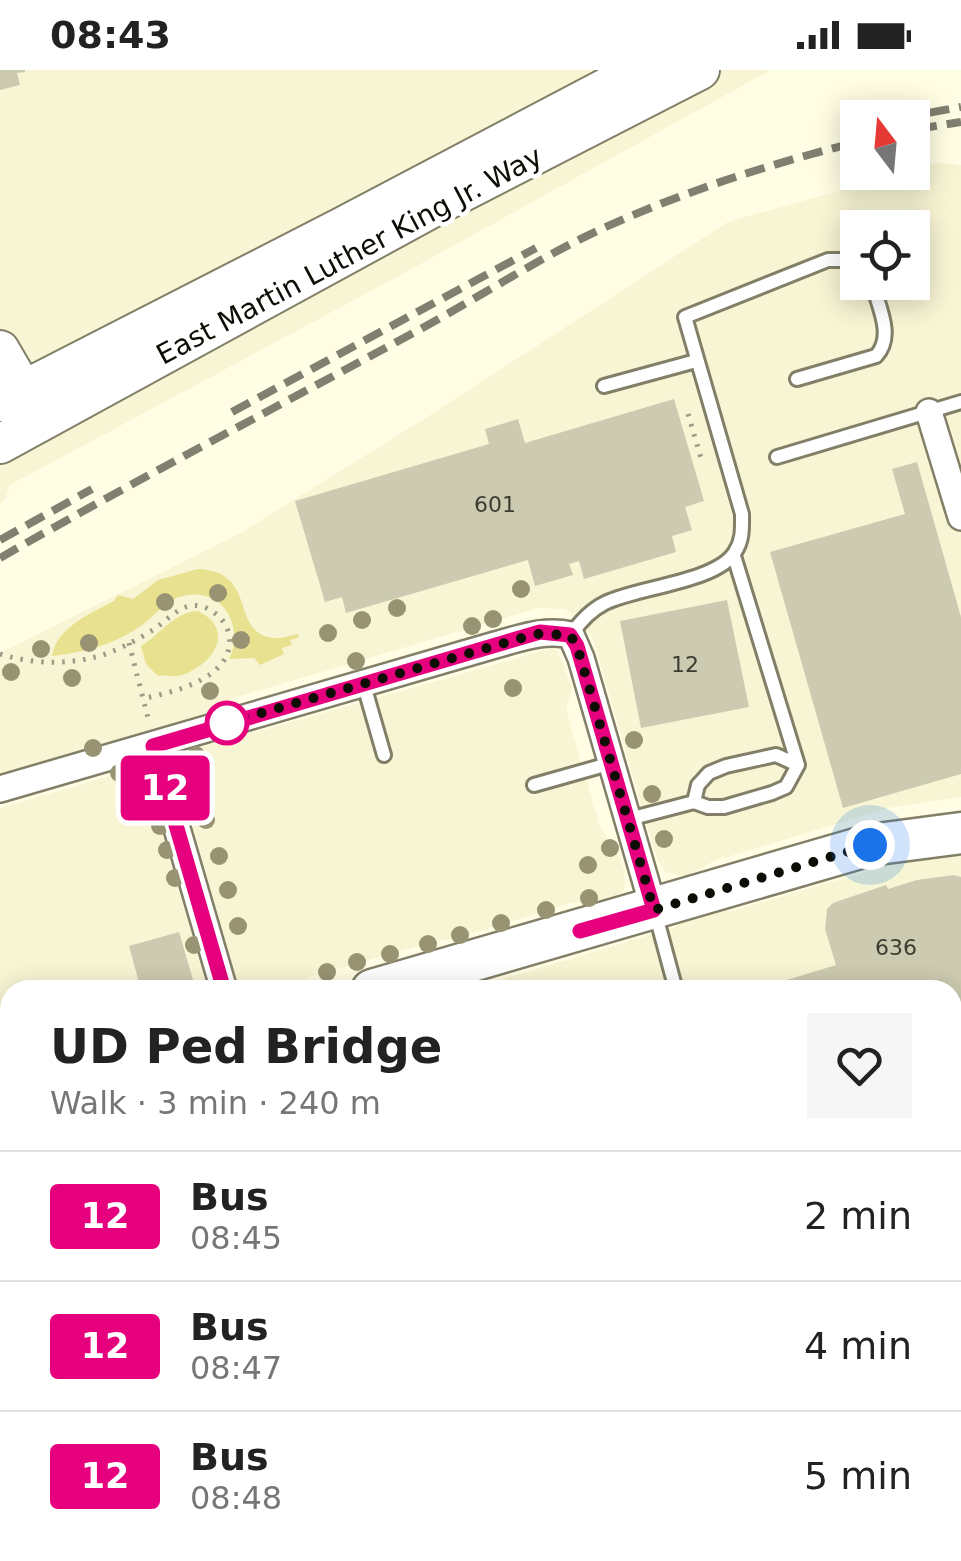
<!DOCTYPE html>
<html lang="en">
<head>
<meta charset="utf-8">
<style>
	:root { --surface:#fff; --page:#f6f6f6; --text:#222; --muted:#767676; --line:#e0e0e0 }
	body { margin:0; font-family:"DejaVu Sans",sans-serif; background:var(--page); color:var(--text); height:100vh; display:flex; flex-direction:column; font-size:38px; white-space:nowrap }
	* { box-sizing:border-box; margin:0 }
	p { font-size:32px; color:var(--muted) }
	.icon { flex:none; width:55px; height:55px; fill:none; stroke:currentColor; stroke-width:2; stroke-linecap:round; stroke-linejoin:round }
	.map { position:relative; flex:1; overflow:hidden }
	.panel { position:absolute; left:0px; top:910px; width:962px; height:582px; display:flex; flex-direction:column; background:var(--surface); border-radius:30px 30px 0 0; box-shadow:0 5px 25px #0003 }
	.panel>* { flex:none }
	.badge { padding:0 20px; border-radius:8px; font-size:35px; line-height:65px }
	.needle { width:65px; rotate:344deg }
	.controls { position:absolute; left:840px; top:30px; display:grid; gap:20px }
	.controls a { display:grid; place-items:center; width:90px; height:90px; border-radius:0px; background:var(--surface); box-shadow:0 5px 25px #0003; font-size:50px }
	.you { position:absolute; width:50px; height:50px; margin:-25px; border:8px solid #fff; border-radius:50%; background:#1a73e8; box-shadow:0 0 0 15px #1a73e833 }
	.map>.badge { position:absolute; translate:-50% -50%; box-shadow:0 0 0 5px #fff }
	.round { display:grid; place-items:center; flex:none; width:105px; height:105px; border-radius:0px; background:var(--page) }
	.head { display:flex; align-items:center; justify-content:space-between; height:170px; padding:0 50px }
	h1 { font-size:48px; font-weight:800; line-height:75px }
	ul { padding:0; list-style:none }
	li { display:flex; align-items:center; gap:30px; height:130px; padding:0 50px; border-top:2px solid var(--line) }
	li div { flex:1 }
	li b { display:block; font-size:38px }
	li em { font-style:normal }
	li .badge { min-width:110px; font-weight:700; text-align:center }
	.status { display:flex; justify-content:space-between; align-items:center; height:70px; padding:0 50px; background:var(--surface); direction:ltr }
	.status svg { height:28px; fill:currentColor }
	.map>svg:first-child { display:block }
	.built { fill:#f7f5d3; fill-rule:evenodd }
	.green { fill:#e8e18f }
	.building { fill:#cccbb1 }
	.lines { fill:none; stroke-linecap:round; stroke-linejoin:round }
	.lane-casing { stroke:#817f67; stroke-width:18 }
	.street-casing { stroke:#817f67; stroke-width:30 }
	.secondary-casing { stroke:#817f67; stroke-width:42 }
	.primary-casing { stroke:#817f67; stroke-width:45 }
	.path { stroke:#9c9b88; stroke-width:5; stroke-dasharray:2.5 8; stroke-linecap:butt }
	.lane { stroke:#fff; stroke-width:12 }
	.street { stroke:#fff; stroke-width:25 }
	.secondary { stroke:#fff; stroke-width:38 }
	.primary { stroke:#fff; stroke-width:40 }
	.rail { stroke:#817f6f; stroke-width:8; stroke-dasharray:20 10; stroke-linecap:butt }
	.tree { fill:#989473 }
	.line-casing { stroke:#fff; stroke-width:22 }
	.line { stroke:#e6007e; stroke-width:15 }
	.walk { stroke:#0e0d05; stroke-width:10; stroke-dasharray:0 18 }
	.stop-dot { fill:#fff; stroke:#e6007e; stroke-width:5 }
	.labels { text-anchor:middle; stroke-width:9; stroke-linejoin:round; paint-order:stroke }
	.number-label { font-size:22px; fill:#3e3c30 }
	.street-label { font-size:28px; fill:#0e0d05; stroke:#fff }
</style>
</head>
<body>
<div class="status"><b>08:43</b><svg viewBox="0 0 49 12"><path d="M0 12V9h3v3zM5 12V6h3v6zM10 12V3h3v9zM15 12V0h3v12zM26 1h20v11H26zM47 4h2v5h-2z"/></svg></div>
<div class="map">
<svg width="961" height="1491" viewBox="0 0 961 1491">
	<rect width="100%" height="100%" fill="#fffde3"/>
	<path class="built" d="M0,0H771L395,208L10,415L5,430L0,433Z
		M937,93L961,95V727L888,738L714,791L686,806L666,802L657,789L594,572L586,556L565,539L538,538L230,629L218,636L210,649L186,654L188,681L553,578L558,582L572,617L566,640L600,757L617,783L625,801L624,820L616,827L600,831L571,833L453,869L439,870L309,907L293,920H10V997L0,1000V738L147,695L138,668L0,705V583L239,464L424,349L728,152ZM858,158H912V212H858Z
		M961,781V987L953,990L952,920H466L676,857L691,845L709,839L732,841L920,786Z
		M961,1048V1424L953,1426L952,1051Z
		M425,1483H759L731,1491H428Z"/>
	<path class="green" d="M198,499C260,502 228,564 275,568C282,569 291,565 299,564L298,568L290,570L292,575L282,578L284,584L260,595L254,588L229,589C245,557 223,516 183,526C168,529 157,543 146,552C117,574 87,582 52,586C56,558 91,543 114,531L118,525L133,529L158,510Z
		M198,541C236,560 214,594 182,605C173,608 167,604 158,606L146,594L141,576C161,564 174,542 198,541Z"/>
	<path class="building" d="M0,0H25V2L17,3L20,15L0,20Z
		M674,329L704,431L685,437L692,460L672,466L676,482L584,509L579,491L569,494L573,505L535,516L528,490L346,543L342,527L325,532L295,431L489,374L485,359L518,349L525,373Z
		M917,392L961,547V704L843,738L770,482L905,444L892,399Z
		M727,530L749,637L641,658L620,551Z
		M954,805L961,807V963L952,966V920H755L836,895L825,859L827,839L833,833L886,815L888,819L917,810Z
		M179,862L196,920H141L129,876Z
		M0,1077L10,1108V1255L0,1257Z
		M952,1290L961,1316V1338L952,1341Z
		M954,1367L961,1393V1415L952,1417Z
		M213,1482H338L341,1491H187Z
		M440,1482H650V1483L625,1491H443Z"/>
	<g class="lines">
		<g class="lane-casing">
			<path id="lane" d="M797,309L876,286C895,266 878,236 872,212
				M604,316L696,291
				M777,387L961,332
				M571,565C579,553 591,540 605,533C637,517 717,512 735,482C743,470 742,458 742,444L685,247L828,190H846L858,196
				M363,612L384,685
				M534,715L612,693
				M694,732L698,715L709,703L726,696L776,685L798,695
				M629,749L694,732L708,737H724L772,723L786,717L798,695L734,486
				M655,842L676,920
				M952,1242L961,1240
				M98,1491L128,1482"/>
		</g>
		<g class="street-casing">
			<path id="street" d="M929,342L961,447
				M153,676L224,920
				M0,719L495,575C521,568 544,559 571,565L581,588L654,840
				M952,1019L961,1016
				M0,1299L10,1296
				M952,1455L961,1452
				M826,1491L855,1482"/>
		</g>
		<g class="secondary-casing">
			<path id="secondary" d="M0,280L35,340
				M0,332L342,157L640,0
				M0,374L441,133L700,0
				M395,1482L397,1491"/>
		</g>
		<g class="primary-casing">
			<path id="primary" d="M372,920L870,775L961,763
				M0,1027L10,1024"/>
		</g>
		<path class="path" d="M688,344L701,388
			M129,573L149,652
			M0,584C29,593 61,595 91,588C112,584 135,571 153,560C172,547 186,525 212,541C221,547 227,555 229,565C236,607 175,622 145,628"/>
		<use href="#lane" class="lane"/>
		<use href="#street" class="street"/>
		<use href="#secondary" class="secondary"/>
		<use href="#primary" class="primary"/>
		<path class="rail" d="M900,48L961,37
			M917,59L961,52
			M232,342L536,178
			M0,470L92,419
			M0,488C136,410 275,338 413,263C475,230 535,190 599,160C682,122 769,94 858,72"/>
	</g>
	<g class="tree">
		<circle cx="521" cy="519" r="9"/>
		<circle cx="218" cy="523" r="9"/>
		<circle cx="165" cy="532" r="9"/>
		<circle cx="397" cy="538" r="9"/>
		<circle cx="493" cy="549" r="9"/>
		<circle cx="362" cy="550" r="9"/>
		<circle cx="472" cy="556" r="9"/>
		<circle cx="328" cy="563" r="9"/>
		<circle cx="241" cy="570" r="9"/>
		<circle cx="89" cy="573" r="9"/>
		<circle cx="41" cy="579" r="9"/>
		<circle cx="356" cy="591" r="9"/>
		<circle cx="11" cy="602" r="9"/>
		<circle cx="72" cy="608" r="9"/>
		<circle cx="513" cy="618" r="9"/>
		<circle cx="210" cy="621" r="9"/>
		<circle cx="634" cy="670" r="9"/>
		<circle cx="93" cy="678" r="9"/>
		<circle cx="196" cy="685" r="9"/>
		<circle cx="119" cy="703" r="9"/>
		<circle cx="189" cy="715" r="9"/>
		<circle cx="652" cy="724" r="9"/>
		<circle cx="152" cy="730" r="9"/>
		<circle cx="206" cy="750" r="9"/>
		<circle cx="160" cy="756" r="9"/>
		<circle cx="664" cy="769" r="9"/>
		<circle cx="610" cy="778" r="9"/>
		<circle cx="167" cy="780" r="9"/>
		<circle cx="219" cy="786" r="9"/>
		<circle cx="588" cy="795" r="9"/>
		<circle cx="175" cy="808" r="9"/>
		<circle cx="228" cy="820" r="9"/>
		<circle cx="589" cy="828" r="9"/>
		<circle cx="546" cy="840" r="9"/>
		<circle cx="501" cy="853" r="9"/>
		<circle cx="238" cy="856" r="9"/>
		<circle cx="460" cy="865" r="9"/>
		<circle cx="428" cy="874" r="9"/>
		<circle cx="194" cy="875" r="9"/>
		<circle cx="390" cy="884" r="9"/>
		<circle cx="357" cy="892" r="9"/>
		<circle cx="327" cy="902" r="9"/>
	</g>
	<g class="lines">
		<g class="line-casing">
			<path id="line" d="M224,920L153,676L540,562L570,565L577,576L654,840L580,861"/>
		</g>
		<use href="#line" class="line"/>
		<path class="walk" d="M227,653L536,564L570,565L577,576L654,840L870,775"/>
	</g>
	<circle class="stop-dot" cx="227" cy="653" r="20"/>
	<g class="labels">
		<g class="number-label">
			<text x="495" y="442">601</text>
			<text x="685" y="602">12</text>
			<text x="896" y="885">636</text>
		</g>
		<g class="street-label">
			<text transform="translate(349 185) rotate(-28)" y="10">East Martin Luther King Jr. Way</text>
		</g>
	</g>
</svg>
<div class="controls">
<a><svg class="needle" viewBox="-14 -14 28 28"><path d="M0-13l5 13h-10z" fill="#e53935"/><path d="M0 13l5-13h-10z" fill="#767676"/></svg></a>
<a><svg class="icon" aria-label="locate" viewBox="0 0 24 24"><circle cx="12" cy="12" r="6"/><path d="M12 2v4M12 18v4M2 12h4M18 12h4"/></svg></a>
</div>
<div class="you" style="left:870px;top:775px"></div>
<b class="badge" style="left:165px;top:718px;background:#e6007e;color:#fff">12</b>
<section class="panel">
<div class="head"><div><h1>UD Ped Bridge</h1><p>Walk · 3 min · 240 m</p></div><a class="round"><svg class="icon" aria-label="heart" viewBox="0 0 24 24"><path d="M12 20l-8-8c-3-5 5-10 8-4 3-6 11-1 8 4z"/></svg></a></div>
<ul>
<li><span class="badge" style="background:#e6007e;color:#fff">12</span><div><b>Bus</b><p>08:45</p></div><em>2 min</em></li>
<li><span class="badge" style="background:#e6007e;color:#fff">12</span><div><b>Bus</b><p>08:47</p></div><em>4 min</em></li>
<li><span class="badge" style="background:#e6007e;color:#fff">12</span><div><b>Bus</b><p>08:48</p></div><em>5 min</em></li>
</ul>
</section>
</div>
</body>
</html>
